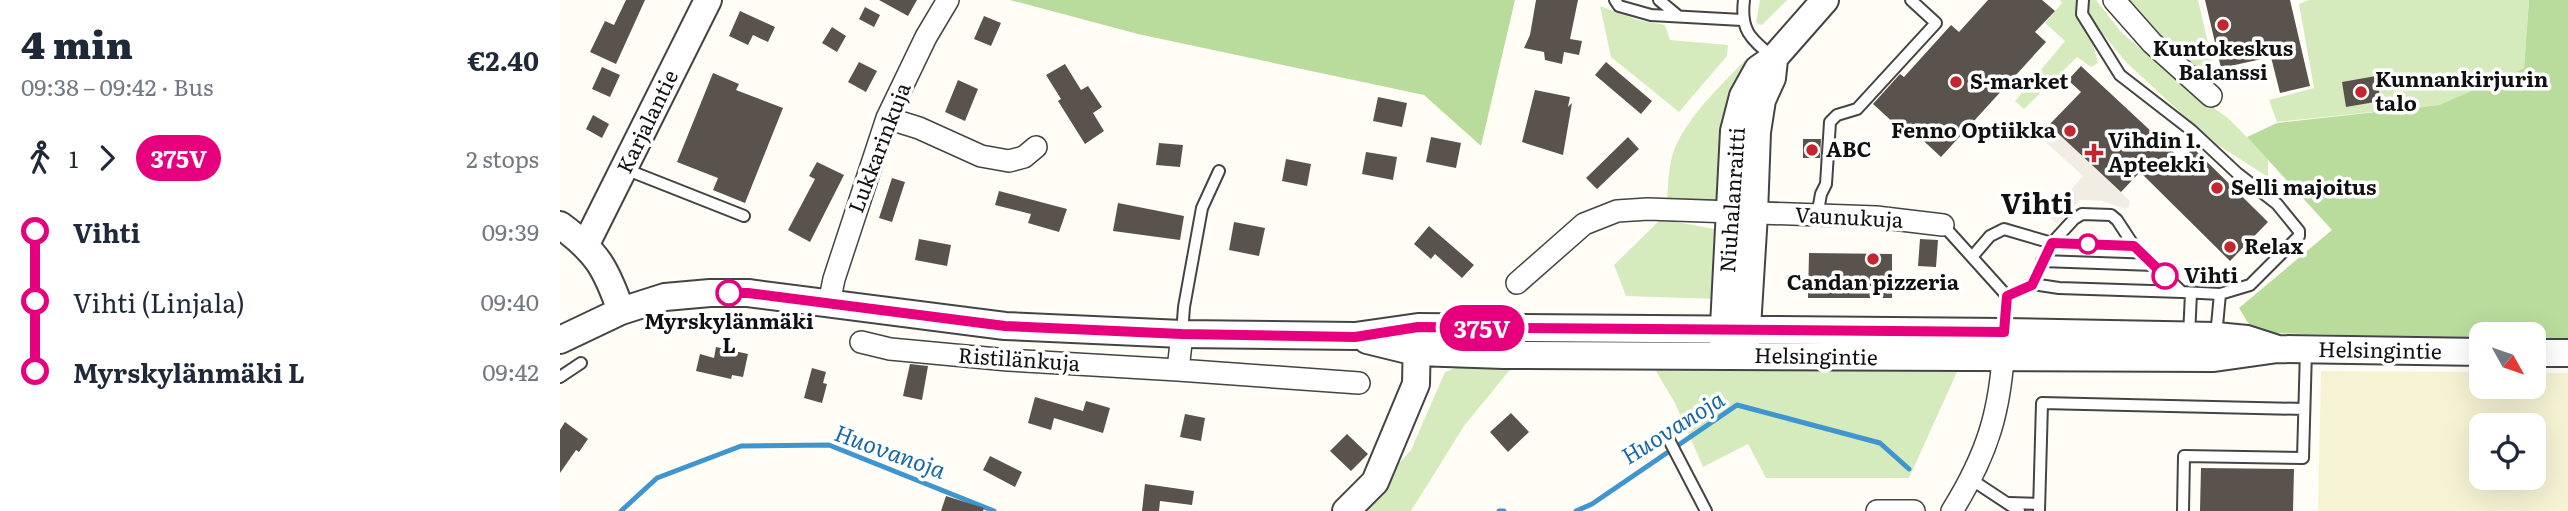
<!DOCTYPE html>
<html lang="en">
<head>
<meta charset="utf-8">
<style>
	:root { --surface:#fff; --page:#f6f6f7; --text:#1f2937; --muted:#747a83 }
	body { margin:0; font-family:Literata,serif; background:var(--page); color:var(--text); height:100vh; display:flex; flex-direction:column; font-size:26px; white-space:nowrap }
	* { box-sizing:border-box; margin:0 }
	p { font-size:23px; color:var(--muted) }
	.icon { flex:none; width:38px; height:38px; fill:none; stroke:currentColor; stroke-width:2; stroke-linecap:round; stroke-linejoin:round }
	.map { position:relative; flex:1; overflow:hidden }
	.details { display:flex; flex-direction:column; background:var(--surface); width:560px }
	.details>* { flex:none }
	.badge { padding:0 14px; border-radius:23px; font-size:24px; line-height:46px }
	.needle { width:46px; rotate:130deg }
	.buttons { position:absolute; left:1909px; top:322px; display:grid; gap:14px }
	.buttons a { display:grid; place-items:center; width:77px; height:77px; border-radius:14px; background:var(--surface); box-shadow:0 7px 28px #0002; font-size:35px }
	.map>.badge { position:absolute; translate:-50% -50%; box-shadow:0 0 0 4px #fff }
	.legs { display:flex; align-items:center; gap:10px; height:77px; padding:0 21px; font-size:23px }
	.legs p { margin-inline-start:auto }
	.summary { display:flex; align-items:center; justify-content:space-between; height:119px; padding:0 21px }
	h1 { font-size:38px; font-weight:800; line-height:52px }
	ul { padding:0 21px; list-style:none }
	li { display:flex; align-items:center; gap:24px; height:70px; font-size:26px }
	li i { display:grid; place-items:center; width:10px; height:100%; margin:0 9px; background:currentColor }
	li i::after { content:''; width:18px; height:18px; margin:-9px; border:5px solid; border-radius:50%; background:var(--surface) }
	li p { margin-inline-start:auto }
	li:first-child i { background:linear-gradient(#0000 50%,currentColor 0) }
	li:last-child i { background:linear-gradient(currentColor 50%,#0000 0) }
	main { display:flex; flex:1; min-height:0 }
	.map>svg:first-child { display:block }
	.farmland { fill:#f6f3d4; fill-rule:evenodd }
	.green { fill:#d5ebbd }
	.forest { fill:#b9dc9c }
	.plaza { fill:#f1ede2 }
	.lines { fill:none; stroke-linecap:round; stroke-linejoin:round }
	.stream { stroke:#3f96cf; stroke-width:5 }
	.building { fill:#5a524d }
	.service-casing { stroke:#444; stroke-width:14 }
	.minor-casing { stroke:#444; stroke-width:24 }
	.tertiary-casing { stroke:#444; stroke-width:30 }
	.service { stroke:#fff; stroke-width:10 }
	.minor { stroke:#fff; stroke-width:21 }
	.tertiary { stroke:#fff; stroke-width:26 }
	.line-1-casing { stroke:#fff; stroke-width:16 }
	.line-1 { stroke:#e6007e; stroke-width:10 }
	.poi-dot { fill:#c4262e; stroke:#fff; stroke-width:2.5 }
	.stop-1-dot { fill:#fff; stroke:#e6007e; stroke-width:3.5 }
	.labels { text-anchor:middle; stroke-width:7; stroke-linejoin:round; paint-order:stroke }
	.poi-label { font-size:21px; font-weight:bold; fill:#111; stroke:#fff; text-anchor:start }
	.street-label { font-size:21px; fill:#111; stroke:#fff }
	.stop-label { font-size:21px; font-weight:bold; fill:#111; stroke:#fff; text-anchor:start }
	.water-label { font-size:23px; font-style:italic; fill:#1768a6; stroke:#fff }
	.district-label { font-size:28px; font-weight:bold; fill:#111; stroke:#fff }
</style>
</head>
<body>
<main>
<section class="details">
<div class="summary"><div><h1>4 min</h1><p>09:38 – 09:42 · Bus</p></div><b>€2.40</b></div>
<div class="legs"><svg class="icon" aria-label="walk" viewBox="0 0 24 24"><circle cx="13" cy="4" r="2"/><path d="M13 8l-2 6 4 7M11 14l-3 7M7 12l3-4h3l4 4"/></svg>1<svg class="icon" aria-label="forward" viewBox="0 0 24 24"><path d="M9 5l7 7-7 7"/></svg><b class="badge" style="background:#e6007e;color:#fff">375V</b><p>2 stops</p></div>
<ul>
<li><i style="color:#e6007e"></i><b>Vihti</b><p>09:39</p></li>
<li><i style="color:#e6007e"></i><span>Vihti (Linjala)</span><p>09:40</p></li>
<li><i style="color:#e6007e"></i><b>Myrskylänmäki L</b><p>09:42</p></li>
</ul>
</section>
<div class="map">
<svg width="2008" height="511" viewBox="0 0 2008 511">
	<rect width="100%" height="100%" fill="#fffdf5"/>
	<path class="farmland" d="M1761,371L1921,372L1922,387H1974V373H2008V511H1758ZM1922,425H1974V478H1922Z"/>
	<path class="green" d="M1200,0H1227L1202,25L1196,23Z
		M1500,0H1536L1561,32L1637,96L1669,119L1708,159V177L1650,140L1566,62L1543,34L1532,41L1538,63L1531,67L1517,57L1464,109L1455,101L1505,41L1485,23L1502,3Z
		M1561,0H1638L1655,73L1651,80L1612,56Z
		M1749,0H1969L1964,68L1879,105L1717,122L1709,100L1754,88L1739,4Z
		M1040,6L1078,20L1105,25L1110,40L1168,45L1167,56L1119,112L1051,57Z
		M1185,60L1188,63L1162,205H1107C1108,184 1108,160 1118,141C1134,110 1162,85 1185,60Z
		M1101,219L1160,230L1159,299L1066,296L1054,265Z
		M921,358L953,366L904,426L851,511H797L851,450L885,372Z
		M1091,363L1397,372L1349,478H1206L1188,444L1143,467L1115,403Z"/>
	<path class="forest" d="M450,0H955L921,146L864,95L578,34Z
		M1969,0H2008V339L1974,338V334H1922L1921,338L1706,333L1688,323L1679,308L1772,230L1687,137L1717,123L1879,105L1964,68Z"/>
	<path class="plaza" d="M1489,125L1570,201L1569,207L1565,209L1542,201L1520,200L1503,219L1496,223L1488,216L1523,176L1479,136Z"/>
	<g class="lines">
		<path class="stream" d="M61,511L97,478L181,446L269,445L434,511
			M939,511H944
			M1016,511L1032,504L1177,405L1320,443L1349,469"/>
	</g>
	<path class="building" d="M66,0H85L56,64L30,52L45,21L54,25Z
		M319,0H357L348,16Z
		M976,0H1018L1010,39L1022,41L1019,55L1004,52L1002,64L985,60L984,52L964,48L970,35Z
		M1428,0H1482L1495,11L1475,32L1486,42L1381,157L1341,120L1336,125L1313,104L1340,74L1344,77L1391,25L1399,32Z
		M1645,0H1730L1750,86L1720,93L1711,57L1661,68Z
		M305,7L320,15L314,27L299,19Z
		M180,11L215,27L208,42L193,35L188,45L169,36Z
		M424,16L441,23L431,46L414,39Z
		M272,27L286,36L277,52L262,43Z
		M299,62L317,71L306,92L288,82Z
		M1046,62L1092,101L1081,114L1035,75Z
		M505,64L521,90L528,86L542,107L533,113L544,131L525,144L498,101L501,99L486,75Z
		M1521,66L1622,160L1633,148L1708,222L1670,261L1580,172L1561,192L1489,125L1521,92L1508,80Z
		M42,67L60,75L50,97L32,89Z
		M153,73L179,84L176,90L223,108L185,203L153,190L158,178L117,162Z
		M1816,76L1821,101L1786,107L1782,82Z
		M398,80L418,89L405,121L385,112Z
		M975,90L1010,97L1008,107L1012,103L1003,155L962,142Z
		M818,97L847,103L842,127L813,121Z
		M33,115L49,124L42,138L26,129Z
		M871,137L901,143L896,168L866,162Z
		M1068,137L1079,149L1037,189L1026,178Z
		M1243,139H1261L1260,158H1243Z
		M599,143L623,145L620,167L596,165Z
		M806,152L837,157L833,180L802,174Z
		M726,159L751,164L747,186L722,181Z
		M257,162L284,175L250,242L228,230L255,179L249,176Z
		M332,178L345,182L332,222L319,218Z
		M439,191L507,209L499,232L468,223L471,214L435,205Z
		M558,203L624,216L620,240L553,231Z
		M674,222L705,228L699,256L669,250Z
		M869,226L914,265L902,278L875,254L871,259L854,244Z
		M359,239L391,245L387,266L355,260Z
		M1360,239L1378,240L1376,267L1358,266Z
		M1249,253L1332,254V298H1248Z
		M156,347L188,354L183,377L172,375L171,379L136,371L140,354L154,358Z
		M350,364L368,366L362,400L343,396Z
		M252,368L266,372L263,383L267,384L262,403L244,398Z
		M475,397L523,411L526,401L550,408L543,433L494,418L491,430L468,423Z
		M951,413L969,432L948,452L930,432Z
		M625,414L645,418L641,441L620,437Z
		M5,422L28,439L19,452L16,450L0,473V430Z
		M787,434L808,454L791,471L770,451Z
		M430,456L462,472L455,487L423,470Z
		M1641,468L1734,469L1733,511H1640Z
		M585,484L634,491L632,505L600,501L599,511H582Z
		M386,496L424,508L423,511H381Z"/>
	<g class="lines">
		<g class="service-casing">
			<path id="service" d="M1055,0L1059,6L1091,15L1182,20
				M1099,0L1117,15
				M1184,0C1180,31 1191,39 1214,58
				M65,169L184,216
				M1257,216L1261,194L1266,184L1270,122L1277,115L1297,109L1376,23L1351,0
				M1383,225L1447,296L1444,331
				M1412,257L1430,236L1444,229L1492,243L1514,219L1522,214L1551,215L1557,220L1574,246
				M1482,261L1594,265
				M1472,284L1499,288L1622,292
				M1447,296L1472,284L1492,243L1574,246L1622,292L1660,294L1690,285L1739,236V231L1717,204L1677,173L1631,130L1560,75L1522,14L1523,0
				M622,334L624,307L642,208L659,171
				M1629,336L1631,293
				M1656,336L1660,294
				M0,377L21,363
				M1108,438L1146,511
				M1412,480L1459,511
				M1449,503L1479,504
				M1479,511L1482,403L1744,409
				M1623,511L1624,456L1743,458L1746,350"/>
		</g>
		<g class="minor-casing">
			<path id="minor" d="M1554,0L1592,43L1651,96
				M327,118L359,128L421,156L449,161L464,157L476,147
				M957,283L1024,224L1057,211L1088,209L1316,217L1383,225
				M269,303L274,279L327,118L366,37L388,0
				M301,342L330,349L448,360L618,370L622,334
				M618,370L799,383
				M1317,511H1354
				M1392,511C1428,453 1441,410 1444,342"/>
		</g>
		<g class="tertiary-casing">
			<path id="tertiary" d="M0,225C37,252 46,268 61,311
				M26,244L148,0
				M0,340L61,311L105,297L150,293H188L445,326L622,334L795,336L858,327L1444,332L1656,336L1687,339L1718,349
				M807,340L856,352L944,355L1654,358L1718,349L1922,352
				M1186,344L1194,214L1197,132L1202,100L1212,78L1214,60
				M1163,346L1174,131L1183,96L1198,69L1214,58L1265,0
				M1974,353H2008
				M786,511L815,482L856,384L857,335"/>
		</g>
		<use href="#service" class="service"/>
		<use href="#minor" class="minor"/>
		<use href="#tertiary" class="tertiary"/>
	</g>
	<g class="lines">
		<g class="line-1-casing">
			<path id="line-1" d="M169,293H188L445,326L622,334L795,337L858,327L1444,332L1447,296L1472,285L1492,243L1574,246L1605,276"/>
		</g>
		<use href="#line-1" class="line-1"/>
	</g>
	<g class="poi-dot">
		<circle cx="1663" cy="25" r="7"/>
		<circle cx="1396" cy="82" r="7"/>
		<circle cx="1801" cy="92" r="7"/>
		<circle cx="1510" cy="131" r="7"/>
		<circle cx="1252" cy="150" r="7"/>
		<path d="M1530.5 142.5h7v7h7v7h-7v7h-7v-7h-7v-7h7z"/>
		<circle cx="1657" cy="188" r="7"/>
		<circle cx="1670" cy="247" r="7"/>
		<circle cx="1313" cy="259" r="7"/>
	</g>
	<g class="stop-1-dot">
		<circle cx="1528" cy="244" r="9"/>
		<circle cx="1605" cy="276" r="12"/>
		<circle cx="169" cy="293" r="12"/>
	</g>
	<g class="labels">
		<g class="poi-label">
			<text x="1663" y="56" text-anchor="middle">Kuntokeskus<tspan x="1663" dy="24">Balanssi</tspan></text>
			<text x="1815" y="87">Kunnankirjurin<tspan x="1815" dy="24">talo</tspan></text>
			<text x="1410" y="89">S-market</text>
			<text x="1496" y="138" text-anchor="end">Fenno Optiikka</text>
			<text x="1548" y="148">Vihdin 1.<tspan x="1548" dy="24">Apteekki</tspan></text>
			<text x="1266" y="157">ABC</text>
			<text x="1671" y="195">Selli majoitus</text>
			<text x="1684" y="254">Relax</text>
			<text x="1313" y="290" text-anchor="middle">Candan pizzeria</text>
		</g>
		<g class="street-label">
			<text transform="translate(88 122) rotate(-64)" y="7">Karjalantie</text>
			<text transform="translate(320 148) rotate(-69)" y="7">Lukkarinkuja</text>
			<text transform="translate(1173 200) rotate(-86)" y="7">Niuhalanraitti</text>
			<text transform="translate(1289 218) rotate(3)" y="7">Vaunukuja</text>
			<text transform="translate(1820 351) rotate(1)" y="7">Helsingintie</text>
			<text transform="translate(1256 357) rotate(1)" y="7">Helsingintie</text>
			<text transform="translate(459 360) rotate(4)" y="7">Ristilänkuja</text>
		</g>
		<g class="stop-label">
			<text x="1624" y="283">Vihti</text>
			<text x="169" y="329" text-anchor="middle">Myrskylänmäki<tspan x="169" dy="24">L</tspan></text>
		</g>
		<g class="water-label">
			<text transform="translate(1113 428) rotate(-32)" y="8">Huovanoja</text>
			<text transform="translate(330 452) rotate(20)" y="8">Huovanoja</text>
		</g>
		<g class="district-label">
			<text x="1477" y="214">Vihti</text>
		</g>
	</g>
</svg>
<div class="buttons">
<a><svg class="needle" viewBox="-14 -14 28 28"><path d="M0-13l5 13h-10z" fill="#e53935"/><path d="M0 13l5-13h-10z" fill="#747a83"/></svg></a>
<a><svg class="icon" aria-label="locate" viewBox="0 0 24 24"><circle cx="12" cy="12" r="6"/><path d="M12 2v4M12 18v4M2 12h4M18 12h4"/></svg></a>
</div>
<b class="badge" style="left:922px;top:328px;background:#e6007e;color:#fff">375V</b>
</div>
</main>
</body>
</html>
